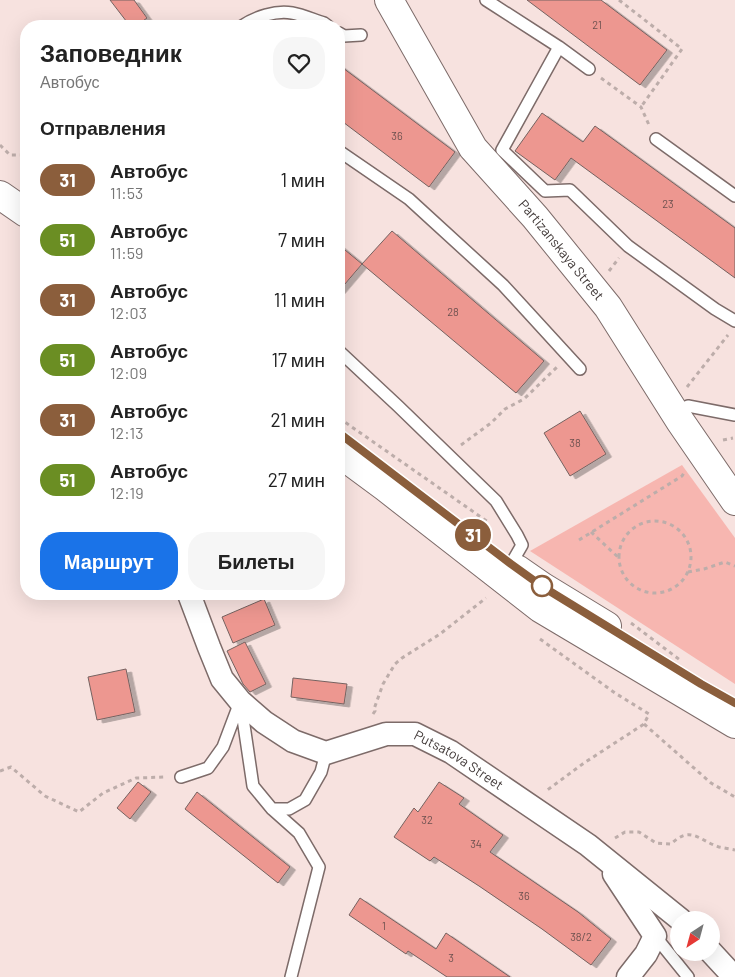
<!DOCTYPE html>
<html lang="ru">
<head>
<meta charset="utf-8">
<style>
	:root { --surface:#fff; --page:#f6f6f6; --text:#222; --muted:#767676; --accent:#1a73e8 }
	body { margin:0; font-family:Barlow,sans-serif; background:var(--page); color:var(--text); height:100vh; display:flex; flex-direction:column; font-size:19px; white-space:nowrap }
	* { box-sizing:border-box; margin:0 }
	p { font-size:16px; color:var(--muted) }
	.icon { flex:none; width:28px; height:28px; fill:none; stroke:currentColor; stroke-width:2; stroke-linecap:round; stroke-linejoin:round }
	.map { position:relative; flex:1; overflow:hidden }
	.sheet { position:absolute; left:20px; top:20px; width:325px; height:580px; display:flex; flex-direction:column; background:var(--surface); border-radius:20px; box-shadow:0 5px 20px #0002 }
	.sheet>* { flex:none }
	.badge { padding:0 10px; border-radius:16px; font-size:18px; line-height:32px }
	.needle { width:32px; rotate:216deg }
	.tools { position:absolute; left:670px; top:911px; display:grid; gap:10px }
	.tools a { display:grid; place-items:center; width:50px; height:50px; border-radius:50%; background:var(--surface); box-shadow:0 5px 20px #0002; font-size:25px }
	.map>.badge { position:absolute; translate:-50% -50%; box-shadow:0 0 0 2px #fff }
	h2 { padding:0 20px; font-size:19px; line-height:45px }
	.round { display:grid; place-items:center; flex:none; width:52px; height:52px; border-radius:20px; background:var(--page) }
	.summary { display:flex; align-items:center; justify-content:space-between; height:85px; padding:0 20px }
	h1 { font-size:24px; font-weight:700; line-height:38px }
	.button { display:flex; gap:10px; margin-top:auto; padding:10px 20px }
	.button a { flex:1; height:58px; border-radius:20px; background:var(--accent); color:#fff; font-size:20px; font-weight:700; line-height:58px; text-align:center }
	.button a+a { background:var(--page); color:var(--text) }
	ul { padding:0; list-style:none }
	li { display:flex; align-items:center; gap:15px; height:60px; padding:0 20px }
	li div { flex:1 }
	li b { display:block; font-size:19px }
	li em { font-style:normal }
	li .badge { min-width:55px; font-weight:700; text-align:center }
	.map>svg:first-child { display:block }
	.green { fill:#f7b6b0 }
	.building { fill:#ed9790; stroke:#756260; filter:url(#shadow) }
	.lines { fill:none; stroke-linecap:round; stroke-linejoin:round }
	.lane-casing { stroke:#7d6b69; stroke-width:14 }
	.street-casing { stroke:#7d6b69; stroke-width:25 }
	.secondary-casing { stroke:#7d6b69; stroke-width:30 }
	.highway-casing { stroke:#7d6b69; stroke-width:30 }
	.path { stroke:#bdadaa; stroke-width:3; stroke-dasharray:4 4; stroke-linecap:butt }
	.lane { stroke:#fff; stroke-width:11 }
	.street { stroke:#fff; stroke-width:22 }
	.secondary { stroke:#fff; stroke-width:28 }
	.highway { stroke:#fff; stroke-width:28 }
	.line-casing { stroke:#fff; stroke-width:11 }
	.line { stroke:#8b5e3c; stroke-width:8 }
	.stop-dot { fill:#fff; stroke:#8b5e3c; stroke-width:2.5 }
	.labels { text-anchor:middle; stroke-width:4; stroke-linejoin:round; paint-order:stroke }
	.number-label { font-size:11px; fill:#6d514f }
	.street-label { font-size:14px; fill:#423a39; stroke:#f7e2df }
</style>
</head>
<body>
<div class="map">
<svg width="735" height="977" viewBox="0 0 735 977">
	<defs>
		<filter id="shadow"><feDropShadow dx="5.5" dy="3" stdDeviation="0" flood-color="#0004"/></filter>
	</defs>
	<rect width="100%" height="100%" fill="#f7e2df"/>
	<path class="green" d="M682,465L735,538V684L530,551Z"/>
	<path class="building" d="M110,0H134L147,18L136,26H130Z
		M527,0H601L667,50L640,85Z
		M339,65L455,152L429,187L339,119Z
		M542,113L583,142L595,126L735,228V278L571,158L555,180L515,151Z
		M392,231L544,361L516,393L362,264Z
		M339,245L362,264L339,291Z
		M580,411L606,454L570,476L544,433Z
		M264,599L275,625L233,643L222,617Z
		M245,642L266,684L250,692L243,684L227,651Z
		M126,669L135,712L97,720L88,677Z
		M293,678L347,684L344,704L291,697Z
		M138,782L151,792L130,819L117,808Z
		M439,782L464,798L459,804L503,835L490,852L578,912L611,939L591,965L542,929L479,886L434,857L430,861L394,837L414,808L418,812Z
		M197,792L290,867L278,883L185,809Z
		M360,898L436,949L446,933L510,977H447L408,951L406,954L349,915Z"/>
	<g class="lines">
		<g class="lane-casing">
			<path id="lane" d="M486,0L559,47L502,150L545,191L570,190L628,246L715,309L735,321
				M242,26C255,17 276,10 292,13C303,15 314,20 324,23L328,26
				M339,33L344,36L361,35
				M559,47L589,69
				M656,139L735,196
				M339,151L409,199L503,285L580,369
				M339,351L398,406L496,501L517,535L522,545L511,564
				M680,417V411L688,406L735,415
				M241,705L253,786L272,809L299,833L319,867L291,977
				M181,777L208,768L223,747L240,702
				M272,809H289L305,800L321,772L326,753
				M655,936L688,977"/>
		</g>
		<g class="street-casing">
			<g id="street">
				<path id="s1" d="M189,594L209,647L222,679L240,701L264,722L293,741L326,753L386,734H415L451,752L588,845L681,920"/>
				<path d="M614,874L655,936L646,954L628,977"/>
				<path d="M711,952L734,977"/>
			</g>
		</g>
		<g class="secondary-casing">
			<g id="secondary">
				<path id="s2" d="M389,0L473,148L535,217L608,307L680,421L735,501"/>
			</g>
		</g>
		<g class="highway-casing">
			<path id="highway" d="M0,195L26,213
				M339,453L385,487L540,608L735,724
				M517,569L543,587L607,626"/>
		</g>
		<path class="path" d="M619,0L682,49L641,107
			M601,78L641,107L649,125
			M0,145L10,155H26
			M609,271L619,258
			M687,387L728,335
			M339,418L488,522
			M723,440L733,438
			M461,445L491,423L505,409L524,399L557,367
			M619 557a36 36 0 1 1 72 0a36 36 0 1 1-72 0Z
			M591,532L619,558
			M579,540L682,476L685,471
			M688,572L704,569L725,562L735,566
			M631,623L680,660
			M540,639L615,693L649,714L644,724L584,763L546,791
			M373,714L375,711L374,709L383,684L395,664L402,658L440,634L486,598
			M644,724L711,783L735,797
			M0,771L11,767L45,796L79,812L103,793L136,778L166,777
			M615,838L625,832H639L656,843L671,844C691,825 698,840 719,847C724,848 730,849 735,850"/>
		<use href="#lane" class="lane"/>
		<use href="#street" class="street"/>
		<use href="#secondary" class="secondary"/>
		<use href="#highway" class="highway"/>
	</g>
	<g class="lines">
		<g class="line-casing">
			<path id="line" d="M339,433L511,564L543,587L701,684L735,703"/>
		</g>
		<use href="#line" class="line"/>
	</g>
	<circle class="stop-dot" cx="542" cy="586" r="10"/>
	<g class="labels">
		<g class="number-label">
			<text x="597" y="29">21</text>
			<text x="397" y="140">36</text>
			<text x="668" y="208">23</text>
			<text x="453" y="316">28</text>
			<text x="575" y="447">38</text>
			<text x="427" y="824">32</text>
			<text x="476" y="848">34</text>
			<text x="524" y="900">36</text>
			<text x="384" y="930">1</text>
			<text x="581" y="941">38/2</text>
			<text x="451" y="962">3</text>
		</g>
		<g class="street-label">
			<text dy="5" stroke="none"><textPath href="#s2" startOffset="305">Partizanskaya Street</textPath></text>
			<text dy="5" stroke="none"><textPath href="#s1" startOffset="364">Putsatova Street</textPath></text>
		</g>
	</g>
</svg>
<div class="tools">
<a><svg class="needle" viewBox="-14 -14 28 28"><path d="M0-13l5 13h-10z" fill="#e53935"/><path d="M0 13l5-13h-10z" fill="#767676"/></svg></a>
</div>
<b class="badge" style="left:473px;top:535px;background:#8b5e3c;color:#fff">31</b>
<section class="sheet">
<div class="summary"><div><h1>Заповедник</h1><p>Автобус</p></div><a class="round"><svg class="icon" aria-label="heart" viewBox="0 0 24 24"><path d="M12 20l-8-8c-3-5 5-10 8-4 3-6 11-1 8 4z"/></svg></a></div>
<h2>Отправления</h2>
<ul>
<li><span class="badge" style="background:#8b5e3c;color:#fff">31</span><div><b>Автобус</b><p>11:53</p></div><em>1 мин</em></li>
<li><span class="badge" style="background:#6b8e23;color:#fff">51</span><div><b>Автобус</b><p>11:59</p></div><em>7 мин</em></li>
<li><span class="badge" style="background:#8b5e3c;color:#fff">31</span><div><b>Автобус</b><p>12:03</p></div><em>11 мин</em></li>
<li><span class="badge" style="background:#6b8e23;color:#fff">51</span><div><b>Автобус</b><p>12:09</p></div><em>17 мин</em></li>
<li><span class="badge" style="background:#8b5e3c;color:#fff">31</span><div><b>Автобус</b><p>12:13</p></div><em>21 мин</em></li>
<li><span class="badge" style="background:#6b8e23;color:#fff">51</span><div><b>Автобус</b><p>12:19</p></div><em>27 мин</em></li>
</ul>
<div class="button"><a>Маршрут</a><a>Билеты</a></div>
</section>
</div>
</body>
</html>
